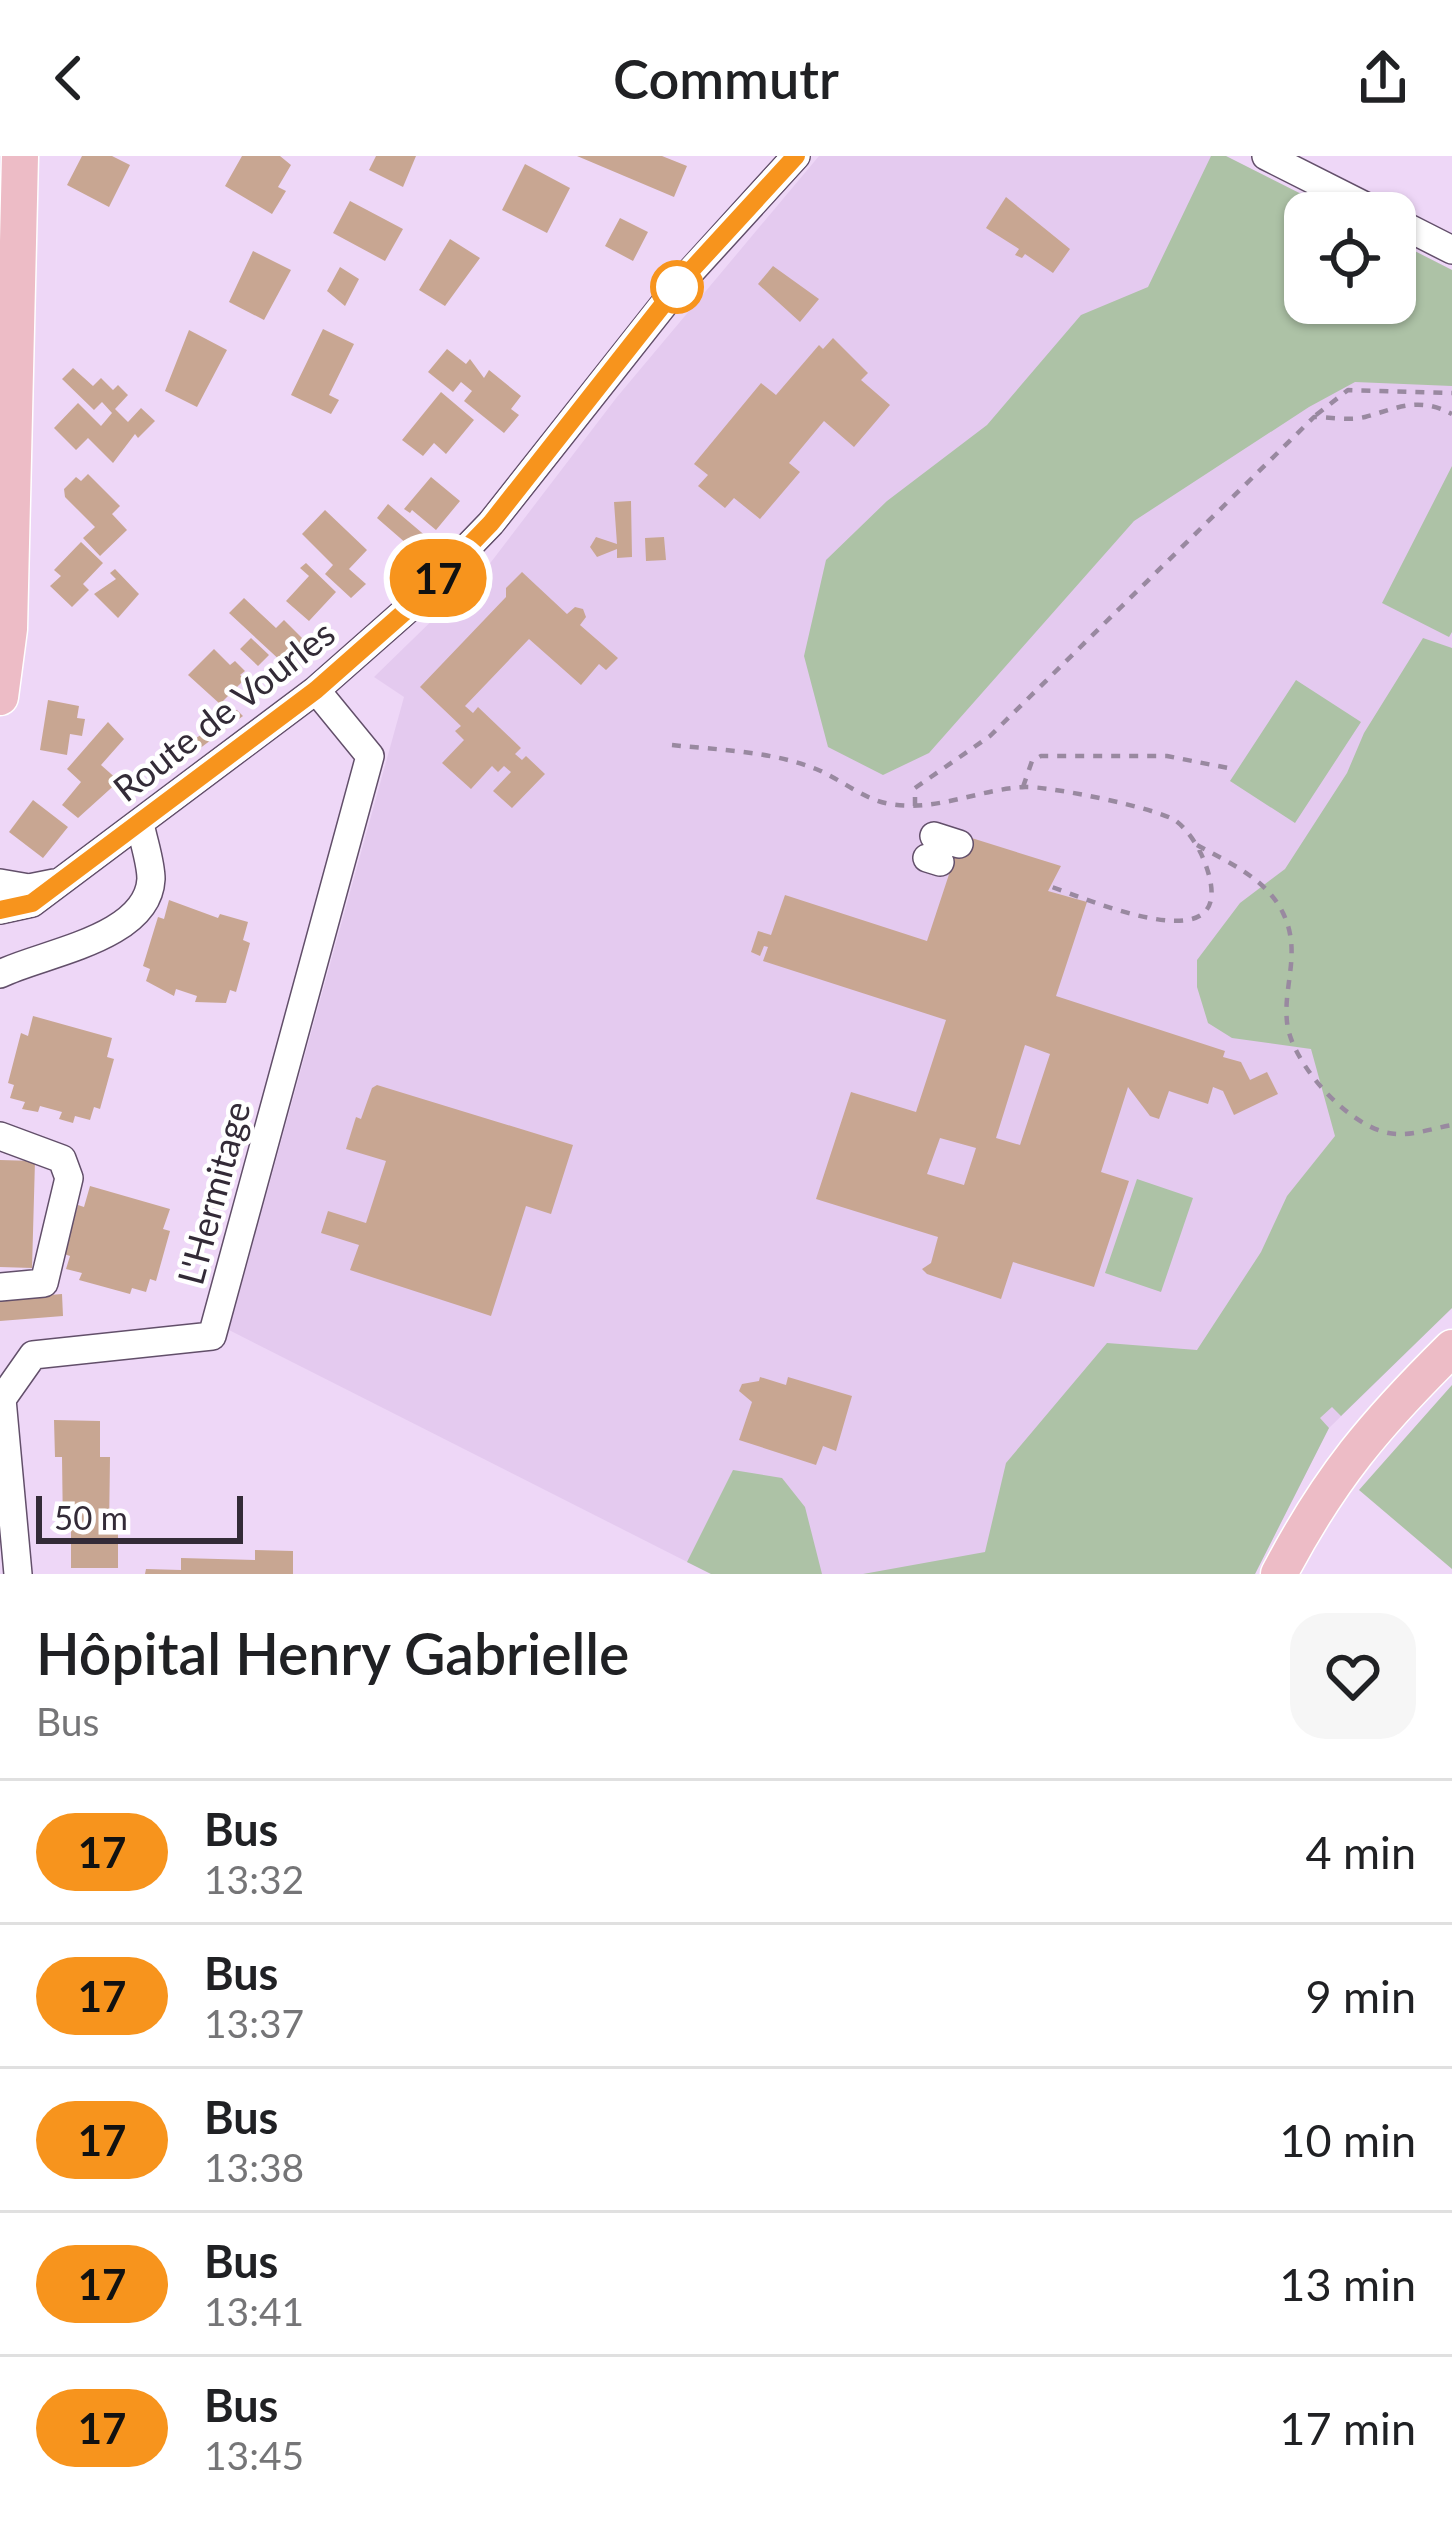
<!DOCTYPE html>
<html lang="en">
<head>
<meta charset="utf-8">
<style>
	:root { --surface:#fff; --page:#f6f6f6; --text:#202124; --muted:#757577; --line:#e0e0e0 }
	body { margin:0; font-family:Lato,sans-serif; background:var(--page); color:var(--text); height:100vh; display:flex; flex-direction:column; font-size:45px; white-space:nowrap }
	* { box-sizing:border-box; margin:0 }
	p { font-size:39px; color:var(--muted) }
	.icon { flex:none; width:66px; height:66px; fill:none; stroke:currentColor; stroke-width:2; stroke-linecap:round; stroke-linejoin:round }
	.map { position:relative; height:1418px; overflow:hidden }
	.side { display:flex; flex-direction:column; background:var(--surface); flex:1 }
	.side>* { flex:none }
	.badge { padding:0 24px; border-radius:39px; font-size:42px; line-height:78px }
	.tools { position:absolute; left:1284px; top:36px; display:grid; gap:24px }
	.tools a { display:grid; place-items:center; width:132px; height:132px; border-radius:24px; background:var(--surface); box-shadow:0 3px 9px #0004; font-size:60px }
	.scale { position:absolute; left:36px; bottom:30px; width:207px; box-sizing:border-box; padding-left:12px; border:6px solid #332b37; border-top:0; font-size:33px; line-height:42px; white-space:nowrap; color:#332b37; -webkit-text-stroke:9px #fff; paint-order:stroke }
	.map>.badge { position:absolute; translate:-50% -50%; box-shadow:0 0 0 6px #fff }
	.round { display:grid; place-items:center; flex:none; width:126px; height:126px; border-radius:36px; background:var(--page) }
	.headline { display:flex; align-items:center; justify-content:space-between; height:204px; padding:0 36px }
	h1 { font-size:57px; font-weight:600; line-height:90px }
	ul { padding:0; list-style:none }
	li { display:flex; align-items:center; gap:36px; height:144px; padding:0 36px; border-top:3px solid var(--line) }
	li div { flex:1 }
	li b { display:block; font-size:45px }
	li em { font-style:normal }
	li .badge { min-width:132px; font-weight:700; text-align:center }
	header { display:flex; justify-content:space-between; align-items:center; height:156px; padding:0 36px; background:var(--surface); font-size:54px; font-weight:600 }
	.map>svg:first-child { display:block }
	.built { fill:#e4caef }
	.green { fill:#adc2a6 }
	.building { fill:#c8a692; fill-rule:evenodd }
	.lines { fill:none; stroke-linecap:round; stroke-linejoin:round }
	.minor-casing { stroke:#624f6a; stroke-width:30 }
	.major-casing { stroke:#fff; stroke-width:39 }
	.path { stroke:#9989a0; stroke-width:4.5; stroke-dasharray:9 9; stroke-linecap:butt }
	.minor { stroke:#fff; stroke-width:27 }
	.major { stroke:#edbcc6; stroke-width:36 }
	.line-casing { stroke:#fff; stroke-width:27 }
	.line { stroke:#f7941d; stroke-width:18 }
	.stop-dot { fill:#fff; stroke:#f7941d; stroke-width:6 }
	.labels { text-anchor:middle; stroke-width:9; stroke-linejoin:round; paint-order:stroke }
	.street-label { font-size:36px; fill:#332b37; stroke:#fff }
</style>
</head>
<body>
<header><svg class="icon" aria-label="back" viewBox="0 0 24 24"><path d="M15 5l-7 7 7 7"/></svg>Commutr<svg class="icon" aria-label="share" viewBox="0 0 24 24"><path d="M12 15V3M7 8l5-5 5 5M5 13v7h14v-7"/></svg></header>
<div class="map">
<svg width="1452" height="1418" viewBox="0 0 1452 1418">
	<rect width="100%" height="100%" fill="#eed7f7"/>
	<path class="built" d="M819,0H1226L1339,57H1305V147H1395V85L1452,114V1152L1329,1272L1255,1418H711L229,1174L404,541L374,521L488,410L617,241Z"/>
	<path class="green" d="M1211,0H1226L1339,57H1305V147H1395V85L1452,114V230L1355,226L1309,251L1134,365L929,597L883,619L828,591L804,500L826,404L887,345L987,269L1081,159L1148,131Z
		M1452,310V476L1449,481L1382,447Z
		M1423,482L1452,492V1152L1341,1260L1332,1251L1320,1262L1329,1272L1255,1418H863L985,1396L1006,1307L1107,1187L1197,1194L1261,1096L1287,1040L1335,980L1311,893L1232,882L1208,867L1197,831V804L1240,747L1285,713L1347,617L1364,577Z
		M1296,524L1361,566L1295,667L1230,625Z
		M1137,1023L1193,1042L1161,1136L1105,1117Z
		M1452,1229V1413L1359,1334Z
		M733,1314L782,1322L805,1351L822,1418H711L687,1406Z"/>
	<path class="building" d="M82,0H112L130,9L109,51L67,29Z
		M242,0H280L291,9L278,31L286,35L272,58L225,30Z
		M376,0H416L403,31L369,14Z
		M577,0H662L687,10L674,41Z
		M525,8L570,32L547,77L502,54Z
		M1006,41L1070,93L1053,117L1025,98L1022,102L1015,99L1019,93L986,72Z
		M350,45L403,73L385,105L333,77Z
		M620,62L648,76L633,105L605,90Z
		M450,83L480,102L445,150L419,134Z
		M253,95L291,114L264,164L229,146Z
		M773,110L819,143L800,166L758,128Z
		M340,111L359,123L345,150L327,135Z
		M323,173L354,188L329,239L339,244L331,258L291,239Z
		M189,174L227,194L197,251L165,235Z
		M833,182L868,217L861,224L890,249L854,291L824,265L789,307L800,316L760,363L734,342L725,352L698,330L708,319L694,308L761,227L776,239L819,189L823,193Z
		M447,193L466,208L470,203L484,222L489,214L521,240L511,253L519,259L504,277L464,245L472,235L461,226L453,236L428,216Z
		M73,212L93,230L101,222L113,234L118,229L128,239L115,253L128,266L141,252L155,265L138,282L135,278L113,307L88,282L76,294L54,272L78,247L101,270L112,257L102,246L94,254L62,223Z
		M441,236L474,264L446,298L434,287L423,300L402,284Z
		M88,318L120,350L112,358L127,374L100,400L83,382L95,371L65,341L64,333L76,321L81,325Z
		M431,321L460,345L436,374L412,354L410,357L404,353Z
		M631,345L632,401L617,402V393L597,401L590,391L596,381L617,388L614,346Z
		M388,348L428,382L415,395L377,362Z
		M325,354L367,394L349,413L366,428L351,442L325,418L333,409L302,378Z
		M664,381L666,404L646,405L645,382Z
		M81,386L103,407L83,428L89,434L72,451L50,430L61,420L54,414Z
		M306,407L336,436L309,465L286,445L309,420L300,412Z
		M115,413L139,438L118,462L94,438L116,423L110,417Z
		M522,416L567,458L575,451L583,453L586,461L580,469L618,502L606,514L599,508L581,529L529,483L465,550L473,557L478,551L521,592L515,598L522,604L526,600L545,618L512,652L493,635L511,616L504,610L498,616L492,610L471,633L442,607L464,584L455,575L461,570L420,531L506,441V432Z
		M244,442L276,472L284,464L306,486L284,508L229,457Z
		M251,482L269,499L258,510L240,493Z
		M214,493L230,509L235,505L245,515L240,519L245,523L220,548L188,519Z
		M48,544L79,550L77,562L85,563L82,580L70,578L67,599L40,594Z
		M237,554L243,560L175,611L167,602Z
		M108,566L124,583L101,609L119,625L78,662L62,649L81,626L67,613Z
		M33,644L68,671L43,702L9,676Z
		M962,679L1061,710L1048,735L1087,746L1056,840L1225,895L1223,901L1241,906L1250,924L1267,916L1278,938L1234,959L1223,935L1213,931L1208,948L1169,935L1159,963L1150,960L1128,931L1101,1016L1129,1025L1094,1131L1013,1106L1001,1143L927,1118L922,1113L931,1107L938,1081L816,1043L851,936L916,956L946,864L763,805L768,791L764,790L760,800L751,796L758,775L771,779L785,739L927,785ZM1025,889L1050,898L1020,989L996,982ZM940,982L976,992L964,1029L927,1018Z
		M169,744L218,762L220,758L248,766L243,784L250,787L236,836L230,834L226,847L195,846L197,840L176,833L174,840L146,825L150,813L143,810L158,761L164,763Z
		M33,860L112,882L107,901L114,903L100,953L94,951L90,964L75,960L73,967L59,963L62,956L40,950L38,956L22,953L25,946L10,942L14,929L8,927L21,877L28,880Z
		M377,929L573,989L551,1058L526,1050L491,1160L350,1114L359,1089L321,1077L328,1055L366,1067L386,1005L346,993L356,961L361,963L372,932Z
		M0,1004L35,1005L32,1112L0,1111Z
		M90,1030L170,1053L163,1073L170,1075L156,1125L150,1123L146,1136L132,1132L130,1138L79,1124L82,1117L66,1113L70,1100L64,1098L78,1049L84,1051Z
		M62,1138L63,1160L0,1165V1143Z
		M760,1221L786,1229L788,1221L852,1240L836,1295L823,1290L816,1309L739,1284L752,1246L739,1235L742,1228L759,1225Z
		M54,1264L100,1265V1301H110L109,1375H118V1412H71V1375H63L62,1301H55Z
		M255,1394L293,1395V1418H145L146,1413L181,1414V1402L255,1404Z"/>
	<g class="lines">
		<g class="minor-casing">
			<path id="minor" d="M1266,0L1379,57
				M1395,65L1452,94
				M934,680L959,688
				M927,702L940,706
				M0,727L29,732L54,727
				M0,754L32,747L316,534L409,452L491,367L684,123L796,0
				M0,818C42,797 148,783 151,723C151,706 143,684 140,667
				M0,980L62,1003L69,1022L44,1127L0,1131
				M18,1418L2,1243L33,1199L212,1180L370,600L316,534"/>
		</g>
		<g class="major-casing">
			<path id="major" d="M0,541L9,473L20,0
				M1279,1418C1330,1321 1375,1268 1452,1192"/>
		</g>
		<path class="path" d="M1316,259L1348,234L1452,237
			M672,589C719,594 771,595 816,613C841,623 862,643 890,648C937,656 979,633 1025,631C1049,630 1158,652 1176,665C1187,673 1198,690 1203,702C1250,815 1091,744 1049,730
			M1023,631L1032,605L1041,600H1167L1228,612
			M915,650V632L990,580L1314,261C1329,261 1350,265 1365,261C1398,252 1418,240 1452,258
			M1197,689C1229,707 1266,722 1283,757C1302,796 1283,829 1287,866C1291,908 1353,977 1397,978C1414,979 1435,972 1452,969"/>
		<use href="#minor" class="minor"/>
		<use href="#major" class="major"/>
	</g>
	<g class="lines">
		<g class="line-casing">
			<path id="line" d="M0,754L32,747L316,534L409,452L491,367L684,122L796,0"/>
		</g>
		<use href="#line" class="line"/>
	</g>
	<circle class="stop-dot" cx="677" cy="131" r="24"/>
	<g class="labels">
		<g class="street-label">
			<text transform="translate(224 555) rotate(-38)" y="13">Route de Vourles</text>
			<text transform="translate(214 1037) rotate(-75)" y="13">L'Hermitage</text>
		</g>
	</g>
</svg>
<div class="tools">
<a><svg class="icon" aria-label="locate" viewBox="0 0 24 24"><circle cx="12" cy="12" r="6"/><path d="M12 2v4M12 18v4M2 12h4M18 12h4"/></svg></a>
</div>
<div class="scale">50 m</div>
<b class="badge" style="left:438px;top:422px;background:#f7941d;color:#111">17</b>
</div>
<section class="side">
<div class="headline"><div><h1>Hôpital Henry Gabrielle</h1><p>Bus</p></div><a class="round"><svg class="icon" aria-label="heart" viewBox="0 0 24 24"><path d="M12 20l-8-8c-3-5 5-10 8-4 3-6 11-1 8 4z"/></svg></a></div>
<ul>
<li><span class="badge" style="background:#f7941d;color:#111">17</span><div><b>Bus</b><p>13:32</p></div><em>4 min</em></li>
<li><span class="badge" style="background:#f7941d;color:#111">17</span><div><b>Bus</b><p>13:37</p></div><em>9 min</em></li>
<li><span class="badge" style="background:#f7941d;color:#111">17</span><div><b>Bus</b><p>13:38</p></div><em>10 min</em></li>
<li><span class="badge" style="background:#f7941d;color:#111">17</span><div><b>Bus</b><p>13:41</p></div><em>13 min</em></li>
<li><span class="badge" style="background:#f7941d;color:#111">17</span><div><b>Bus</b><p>13:45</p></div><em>17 min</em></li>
</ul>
</section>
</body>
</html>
